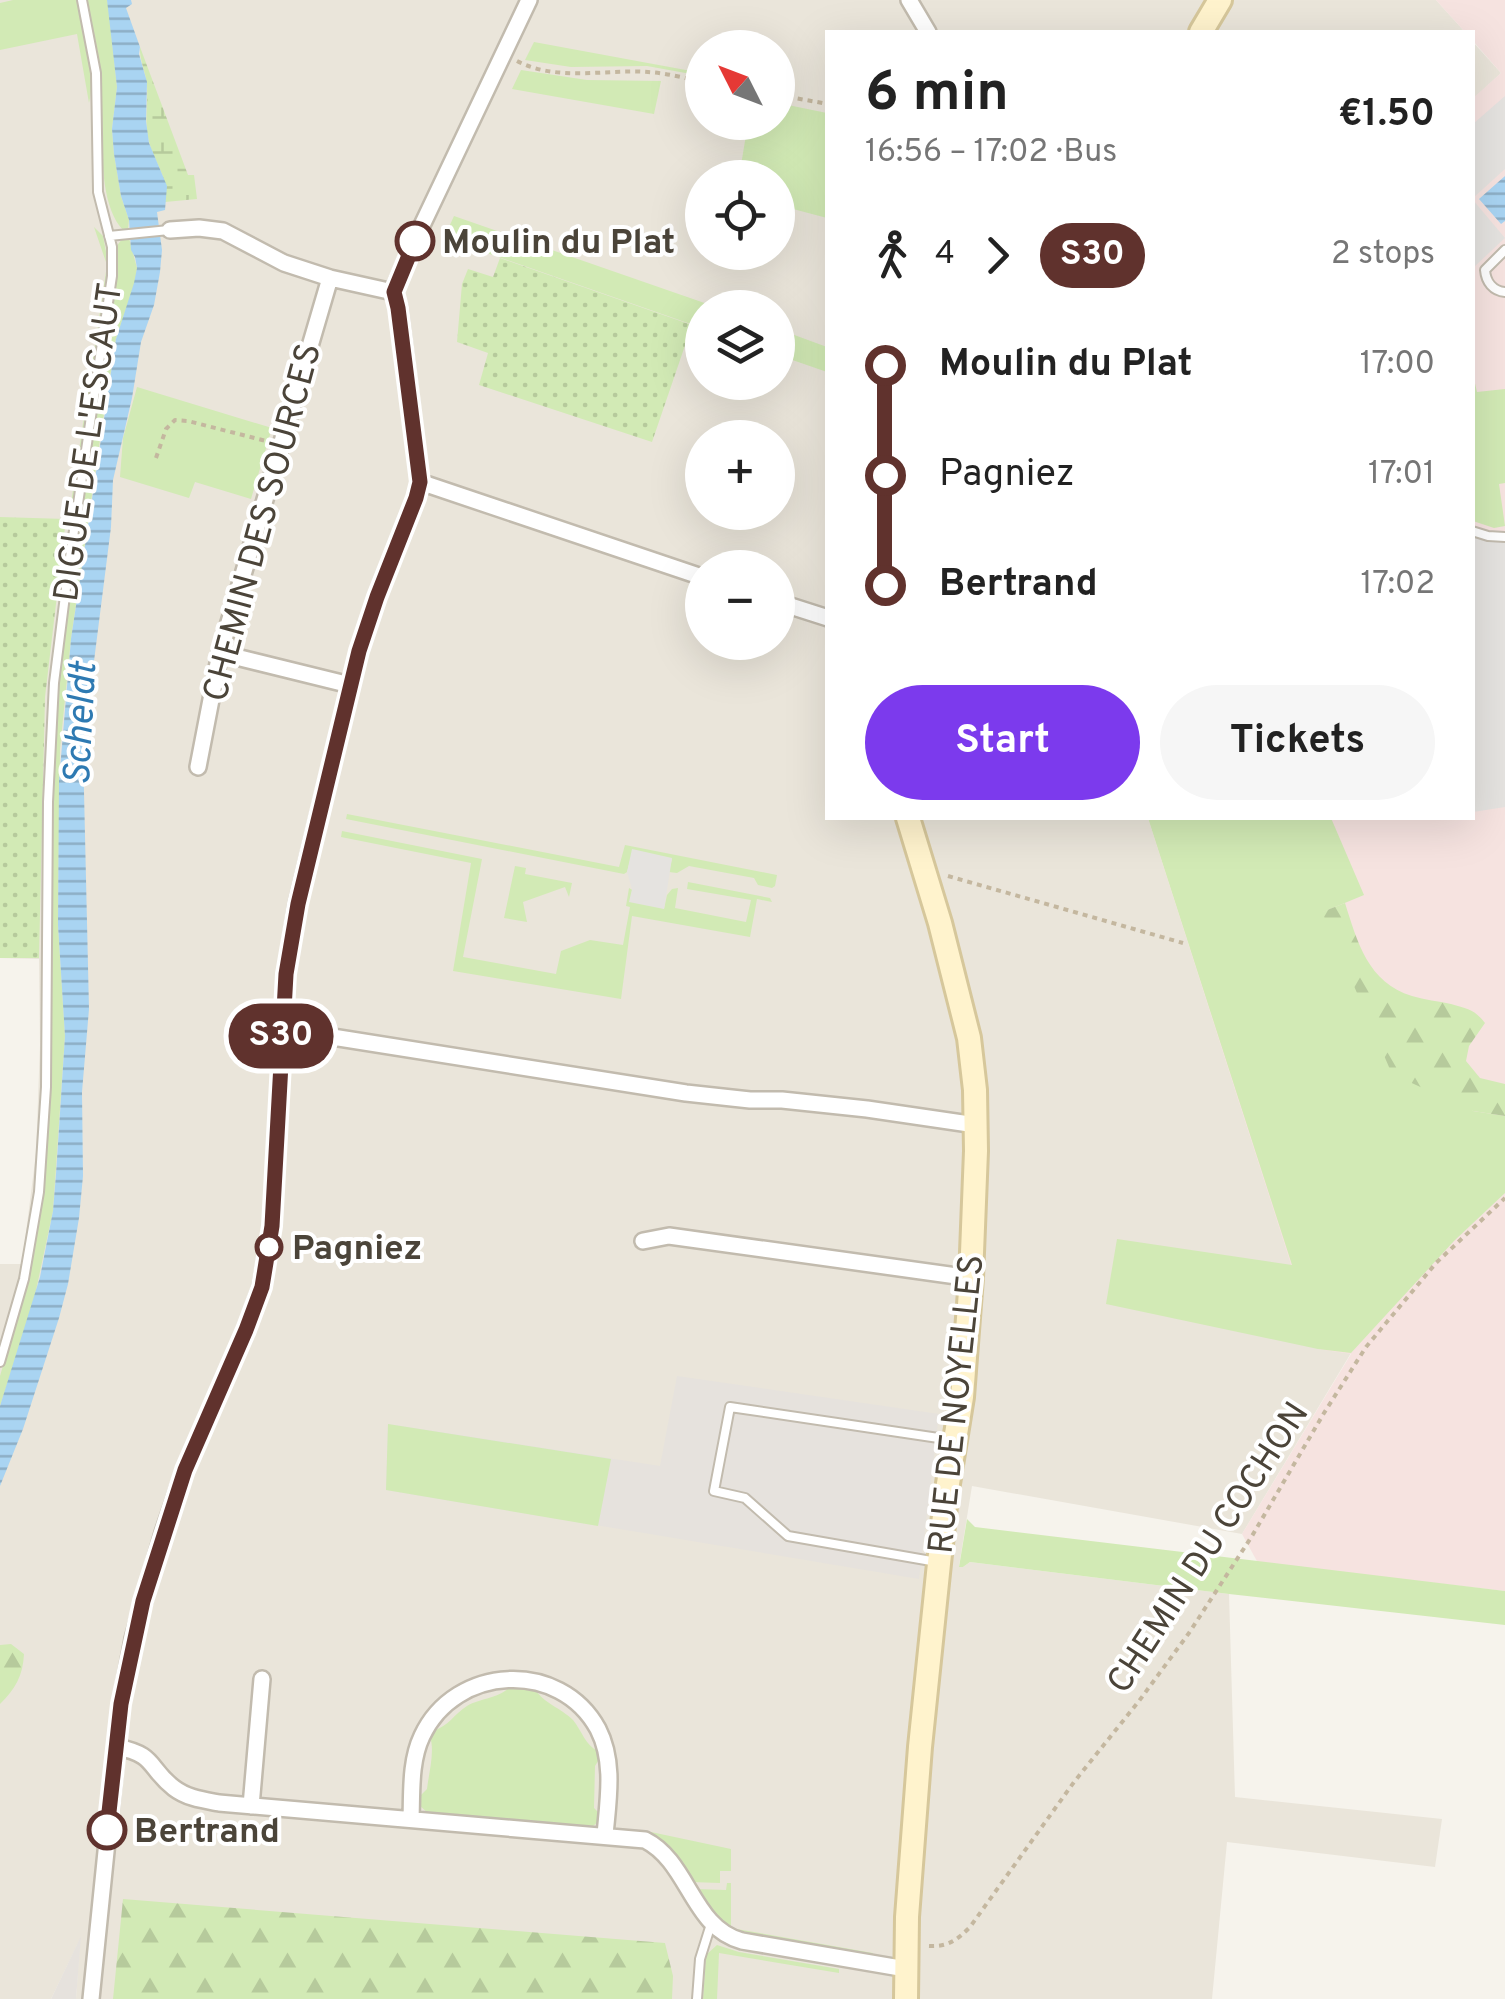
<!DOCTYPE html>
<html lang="en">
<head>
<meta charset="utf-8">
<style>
	:root { --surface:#fff; --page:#f6f6f6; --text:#222; --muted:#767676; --accent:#7c3aed }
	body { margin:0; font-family:Overpass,sans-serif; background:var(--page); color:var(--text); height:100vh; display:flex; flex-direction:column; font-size:38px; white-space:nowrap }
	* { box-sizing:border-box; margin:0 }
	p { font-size:32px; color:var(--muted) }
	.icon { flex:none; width:55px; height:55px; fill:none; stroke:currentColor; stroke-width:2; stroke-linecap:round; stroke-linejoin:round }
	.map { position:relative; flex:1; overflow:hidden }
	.sheet { position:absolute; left:825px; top:30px; width:650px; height:790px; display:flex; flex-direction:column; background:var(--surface); border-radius:0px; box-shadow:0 10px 40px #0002 }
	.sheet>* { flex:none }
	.badge { padding:0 20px; border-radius:32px; font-size:35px; line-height:65px }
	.needle { width:65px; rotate:312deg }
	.buttons { position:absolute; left:685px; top:30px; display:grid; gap:20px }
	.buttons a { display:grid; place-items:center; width:110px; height:110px; border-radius:50%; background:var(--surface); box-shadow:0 10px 40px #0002; font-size:50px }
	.map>.badge { position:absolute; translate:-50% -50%; box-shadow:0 0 0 5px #fff }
	.legs { display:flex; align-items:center; gap:15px; height:110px; padding:0 40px; font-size:32px }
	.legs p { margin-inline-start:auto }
	.head { display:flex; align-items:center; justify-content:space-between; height:170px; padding:0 40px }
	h1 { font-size:55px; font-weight:700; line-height:75px }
	.button { display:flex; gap:20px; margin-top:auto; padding:20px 40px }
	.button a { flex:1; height:115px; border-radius:60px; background:var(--accent); color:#fff; font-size:40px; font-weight:700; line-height:115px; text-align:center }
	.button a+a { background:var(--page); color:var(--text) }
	ul { padding:0 40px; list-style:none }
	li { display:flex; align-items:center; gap:35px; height:110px; font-size:38px }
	li i { display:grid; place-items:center; width:15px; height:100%; margin:0 12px; background:currentColor }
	li i::after { content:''; width:25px; height:25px; margin:-12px; border:8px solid; border-radius:50%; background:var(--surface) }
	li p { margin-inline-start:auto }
	li:first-child i { background:linear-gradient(#0000 50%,currentColor 0) }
	li:last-child i { background:linear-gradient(currentColor 50%,#0000 0) }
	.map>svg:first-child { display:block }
	.residential { fill:#eae5da; fill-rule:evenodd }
	.industrial { fill:#e6e2dd }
	.medical { fill:#f6e3e0 }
	.green { fill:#d2eab5 }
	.forest { fill:url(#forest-firs) }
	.wetland { fill:url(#wetland-marsh) }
	.garden { fill:url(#garden-dots) }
	.parking { fill:#e5e3e0 }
	.water { fill:url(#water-rules) }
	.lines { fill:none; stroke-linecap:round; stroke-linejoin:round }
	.lane-casing { stroke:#c2bbae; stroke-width:12 }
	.street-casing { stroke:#c2bbae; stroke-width:20 }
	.secondary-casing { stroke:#d6c79b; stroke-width:28 }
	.path { stroke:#c4b79f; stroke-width:4; stroke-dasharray:5 5; stroke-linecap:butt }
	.lane { stroke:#fff; stroke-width:8 }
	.street { stroke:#fff; stroke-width:15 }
	.secondary { stroke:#fff3cd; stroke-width:22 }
	.line-1-casing { stroke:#fff; stroke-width:22 }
	.line-1 { stroke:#60322d; stroke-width:15 }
	.stop-1-dot { fill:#fff; stroke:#60322d; stroke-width:5 }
	.labels { text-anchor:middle; stroke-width:8; stroke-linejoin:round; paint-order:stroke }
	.stop-label { font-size:35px; font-weight:bold; fill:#4b4439; stroke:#fff; text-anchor:start }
	.street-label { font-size:35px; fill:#4b4439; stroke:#fff }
	.water-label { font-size:38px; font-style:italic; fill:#2e7ab2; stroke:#fff }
</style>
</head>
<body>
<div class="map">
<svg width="1505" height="1999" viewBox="0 0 1505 1999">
	<defs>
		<pattern id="forest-firs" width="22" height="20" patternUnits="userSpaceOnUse" patternTransform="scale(2.5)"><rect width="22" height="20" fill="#d2eab5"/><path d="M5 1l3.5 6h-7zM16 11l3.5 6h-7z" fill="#b6ca9c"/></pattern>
		<pattern id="wetland-marsh" width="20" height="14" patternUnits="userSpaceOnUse" patternTransform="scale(2.5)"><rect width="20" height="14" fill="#d2eab5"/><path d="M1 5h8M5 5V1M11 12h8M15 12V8" fill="none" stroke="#b6ca9c"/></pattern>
		<pattern id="garden-dots" width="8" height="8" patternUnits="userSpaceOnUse" patternTransform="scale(2.5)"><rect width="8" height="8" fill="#d2eab5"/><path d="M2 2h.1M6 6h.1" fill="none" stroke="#b6ca9c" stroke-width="1.8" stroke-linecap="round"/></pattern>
		<pattern id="water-rules" width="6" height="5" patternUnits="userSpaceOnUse" patternTransform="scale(2.5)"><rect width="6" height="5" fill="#a9d4f2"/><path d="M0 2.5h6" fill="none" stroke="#8caec5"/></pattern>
	</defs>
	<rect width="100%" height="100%" fill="#f6f3ec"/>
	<path class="residential" d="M0,0H1436L1465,32H828V818H1148L1292,1266L1351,1353L1242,1534L972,1486L959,1566L963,1567L970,1562L1229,1594L1235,1797L1442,1819L1435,1867L1227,1842L1212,1999H76L80,1939L51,1999H0V1264H22L36,1153L40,1045L39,959L0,958ZM702,48H778V122H702ZM702,178H778V252H702ZM702,308H778V382H702ZM702,438H778V512H702ZM702,568H778V642H702Z
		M1472,41L1501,73L1473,99H1472Z"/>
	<path class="industrial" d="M677,1376L939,1414L919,1579L386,1490L388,1424L660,1466Z
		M81,1936L76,1999H51Z"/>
	<path class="medical" d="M1436,0H1505V1591L1258,1563L1242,1534L1351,1354L1318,1349L1148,818H1472V99L1501,73L1473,41L1472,32H1465Z"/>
	<path class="green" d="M13,0H77C83,32 97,71 89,103L77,34L0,50V3Z
		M87,0H107L108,4L117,87L112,129L114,154L121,196L129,220L128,229L123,230C94,200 104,117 101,77C99,52 92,25 87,0Z
		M534,42L702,73V76L647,66L571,67L525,60Z
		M521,70L587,80L661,81L654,114L512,89Z
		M778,103L827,113V218L778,205V178L739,177L748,123L778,122Z
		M454,216L716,307L702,308V328L444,238Z
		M94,227L103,236L109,267L75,499L71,503L107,265Z
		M129,238L137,268L135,283L116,339L101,433L71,639L60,749L58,925L65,1036L53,1211L32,1309L0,1406V1376L28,1280L43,1192L51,1042V802L58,684L79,516L117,276L116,247L122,239Z
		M778,329L827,347V372L778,355Z
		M1474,379L1477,392L1505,389V483L1499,484L1505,526L1494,528L1473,521L1472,380Z
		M137,387L272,428L251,499L195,482L189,498L120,477L123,438Z
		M347,814L619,867L625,845L777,875L775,886L772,888L758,885L754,878L689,866L677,873L669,872L672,859L633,850L627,872L624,874L346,819Z
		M1148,818H1331L1364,895L1323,912L1473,1111L1505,1116V1193L1454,1241L1351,1353L1318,1349L1106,1304L1117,1239L1292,1265Z
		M342,831L482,859L463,957L556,974L561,951L590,940L623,945L630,907L626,906L629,888L664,909L667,895L672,889L678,888L675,908L746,922L751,900L687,889L688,882L770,898L772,902L757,899L750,937L632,916L621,999L453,971L471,863L341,837Z
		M515,866L526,868L525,874L572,883L569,897L565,887L523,902L527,922L504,918Z
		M388,1424L611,1459L598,1526L386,1490Z
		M967,1519L975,1527L1505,1591V1625L1229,1594L970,1562L963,1567H959Z
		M510,1686L535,1689C543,1703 561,1708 573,1720C582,1731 585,1745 598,1751L600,1758L595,1766L594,1808L600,1814L598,1822L593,1826L428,1813L420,1806L419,1797L427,1789C429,1772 435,1752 430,1736L434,1730C448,1727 454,1714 467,1706C480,1698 502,1698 510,1686Z
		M651,1832L731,1849V1871H720V1883L691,1882L667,1847L651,1835Z
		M727,1883H731V1928L873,1953V1956L731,1930L716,1919L696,1889L726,1890Z
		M717,1945L739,1952L839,1969V1973L719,1953L717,1999H703L706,1955Z"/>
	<path class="forest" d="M1345,903C1357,941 1368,983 1412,996C1425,1000 1438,1001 1451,1004C1468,1009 1474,1009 1485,1023L1469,1046L1466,1061L1480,1078L1505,1084V1116L1473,1111L1392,1074L1322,912Z
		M11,1644L24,1654C23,1676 15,1689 0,1704V1645Z
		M123,1899L665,1943L673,1976L672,1999H113Z"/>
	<path class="wetland" d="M140,47L188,175H194L197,199L165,202C168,174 156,167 149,142C144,123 148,104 147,86C146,72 139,60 140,47Z"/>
	<path class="garden" d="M500,258L692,325L652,442L479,385L488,353L457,342L462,284L468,269L493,277Z
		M0,517L66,519L45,697L39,958H0Z"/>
	<path class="parking" d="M1505,96V169L1473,198V124Z
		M1473,200L1505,238L1473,268H1472Z
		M1472,535L1488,539L1504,538L1505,543V807L1473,812Z
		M632,849L672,858L664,909L629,902L632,889L627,872Z"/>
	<path class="water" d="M107,0H131L132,4L126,8L140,47L139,54L147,82L146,121L149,143L167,186L165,210L157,212L162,250L160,272L154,305L141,342L132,398L113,480L111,527L83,748L89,1009L82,1092L83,1176L79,1218L68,1284L59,1318L23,1429L0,1486V1406L40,1277L53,1211L56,1174L65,1036L58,925L59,781L71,639L116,339L134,283L137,268L135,257L131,250L129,220L121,196L114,154L112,129L117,87Z
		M1505,176V221L1501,224L1479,199Z"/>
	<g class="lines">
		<g class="lane-casing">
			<path id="lane" d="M109,236L169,230
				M1505,250L1485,270C1486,282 1493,291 1505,292
				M1472,531L1488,536L1505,537
				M0,1362L24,1279L39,1192L46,1087L48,802L54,683L69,564L112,276V247L98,192L96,73L82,0
				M937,1562L788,1536L745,1498L714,1491L730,1407L952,1440
				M697,1999L700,1959L711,1924"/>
		</g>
		<g class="street-casing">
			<path id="street" d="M909,0L928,32
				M170,230L199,228L223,231L284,263L330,278L393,292
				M420,482L702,577
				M778,602L828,618
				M220,653L350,685
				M198,767L220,653L330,278
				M282,1029L686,1093L750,1100H782L867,1109L976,1125
				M643,1241L669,1236L971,1278
				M117,1747C157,1755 147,1767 174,1788C187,1798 203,1800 219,1803L645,1840C689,1862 692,1928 742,1941L906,1969
				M251,1806L262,1679
				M411,1819C412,1792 410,1761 422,1736C455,1665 560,1659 598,1729C615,1762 608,1800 605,1835
				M91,1999L121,1704L133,1639L163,1533L185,1469L246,1330L261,1287L272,1226L286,974L297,904L359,651L377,597L416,498L420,482L399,308L393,292L415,240L529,0"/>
		</g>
		<g class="secondary-casing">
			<path id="secondary" d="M1201,32L1220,0
				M906,1999L907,1917L920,1747L946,1496L962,1397L971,1278L976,1151L975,1090L969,1038L940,923L908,818"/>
		</g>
		<path class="path" d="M517,61C557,82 605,69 648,72C666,73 685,78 702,82
			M778,95L828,104
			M156,458L166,429L175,420L188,421L266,441
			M948,876L1183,943
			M929,1946C948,1947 957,1940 970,1927L1074,1782L1139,1701L1189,1633L1252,1536L1324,1413L1366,1347L1436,1263L1505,1198"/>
		<use href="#lane" class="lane"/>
		<use href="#street" class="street"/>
		<use href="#secondary" class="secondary"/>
	</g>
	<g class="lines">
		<g class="line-1-casing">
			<path id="line-1" d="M107,1830L121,1704L143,1601L185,1470L246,1330L262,1287L272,1226L286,974L298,904L359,651L377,597L416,498L420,482L398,308L394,292L415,241"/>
		</g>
		<use href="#line-1" class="line-1"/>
	</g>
	<g class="stop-1-dot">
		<circle cx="415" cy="241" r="18"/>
		<circle cx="269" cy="1247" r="12"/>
		<circle cx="107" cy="1830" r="18"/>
	</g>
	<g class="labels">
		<g class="stop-label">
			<text x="442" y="253">Moulin du Plat</text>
			<text x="292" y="1259">Pagniez</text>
			<text x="134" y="1842">Bertrand</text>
		</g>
		<g class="street-label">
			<text transform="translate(87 442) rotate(-82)" y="12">DIGUE DE L'ESCAUT</text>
			<text transform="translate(261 522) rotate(-75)" y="12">CHEMIN DES SOURCES</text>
			<text transform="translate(955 1404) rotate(-84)" y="12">RUE DE NOYELLES</text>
			<text transform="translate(1207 1547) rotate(-57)" y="12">CHEMIN DU COCHON</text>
		</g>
		<g class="water-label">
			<text transform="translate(79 724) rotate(-87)" y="13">Scheldt</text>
		</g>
	</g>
</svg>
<div class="buttons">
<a><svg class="needle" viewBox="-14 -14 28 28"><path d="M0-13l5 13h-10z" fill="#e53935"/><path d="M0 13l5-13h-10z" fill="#767676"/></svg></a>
<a><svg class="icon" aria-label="locate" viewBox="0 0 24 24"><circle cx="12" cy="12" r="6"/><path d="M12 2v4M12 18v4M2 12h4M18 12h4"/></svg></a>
<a><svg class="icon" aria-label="layers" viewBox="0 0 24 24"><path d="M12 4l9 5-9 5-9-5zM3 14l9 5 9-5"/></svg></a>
<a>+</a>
<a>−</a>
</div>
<b class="badge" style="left:281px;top:1036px;background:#60322d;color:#fff">S30</b>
<section class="sheet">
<div class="head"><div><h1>6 min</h1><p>16:56 – 17:02 · Bus</p></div><b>€1.50</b></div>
<div class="legs"><svg class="icon" aria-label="walk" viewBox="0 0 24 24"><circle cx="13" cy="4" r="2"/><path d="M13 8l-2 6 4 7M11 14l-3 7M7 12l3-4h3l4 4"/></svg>4<svg class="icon" aria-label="forward" viewBox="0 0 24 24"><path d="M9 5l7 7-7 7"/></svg><b class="badge" style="background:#60322d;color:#fff">S30</b><p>2 stops</p></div>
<ul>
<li><i style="color:#60322d"></i><b>Moulin du Plat</b><p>17:00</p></li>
<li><i style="color:#60322d"></i><span>Pagniez</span><p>17:01</p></li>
<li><i style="color:#60322d"></i><b>Bertrand</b><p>17:02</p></li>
</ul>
<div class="button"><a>Start</a><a>Tickets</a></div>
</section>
</div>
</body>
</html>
